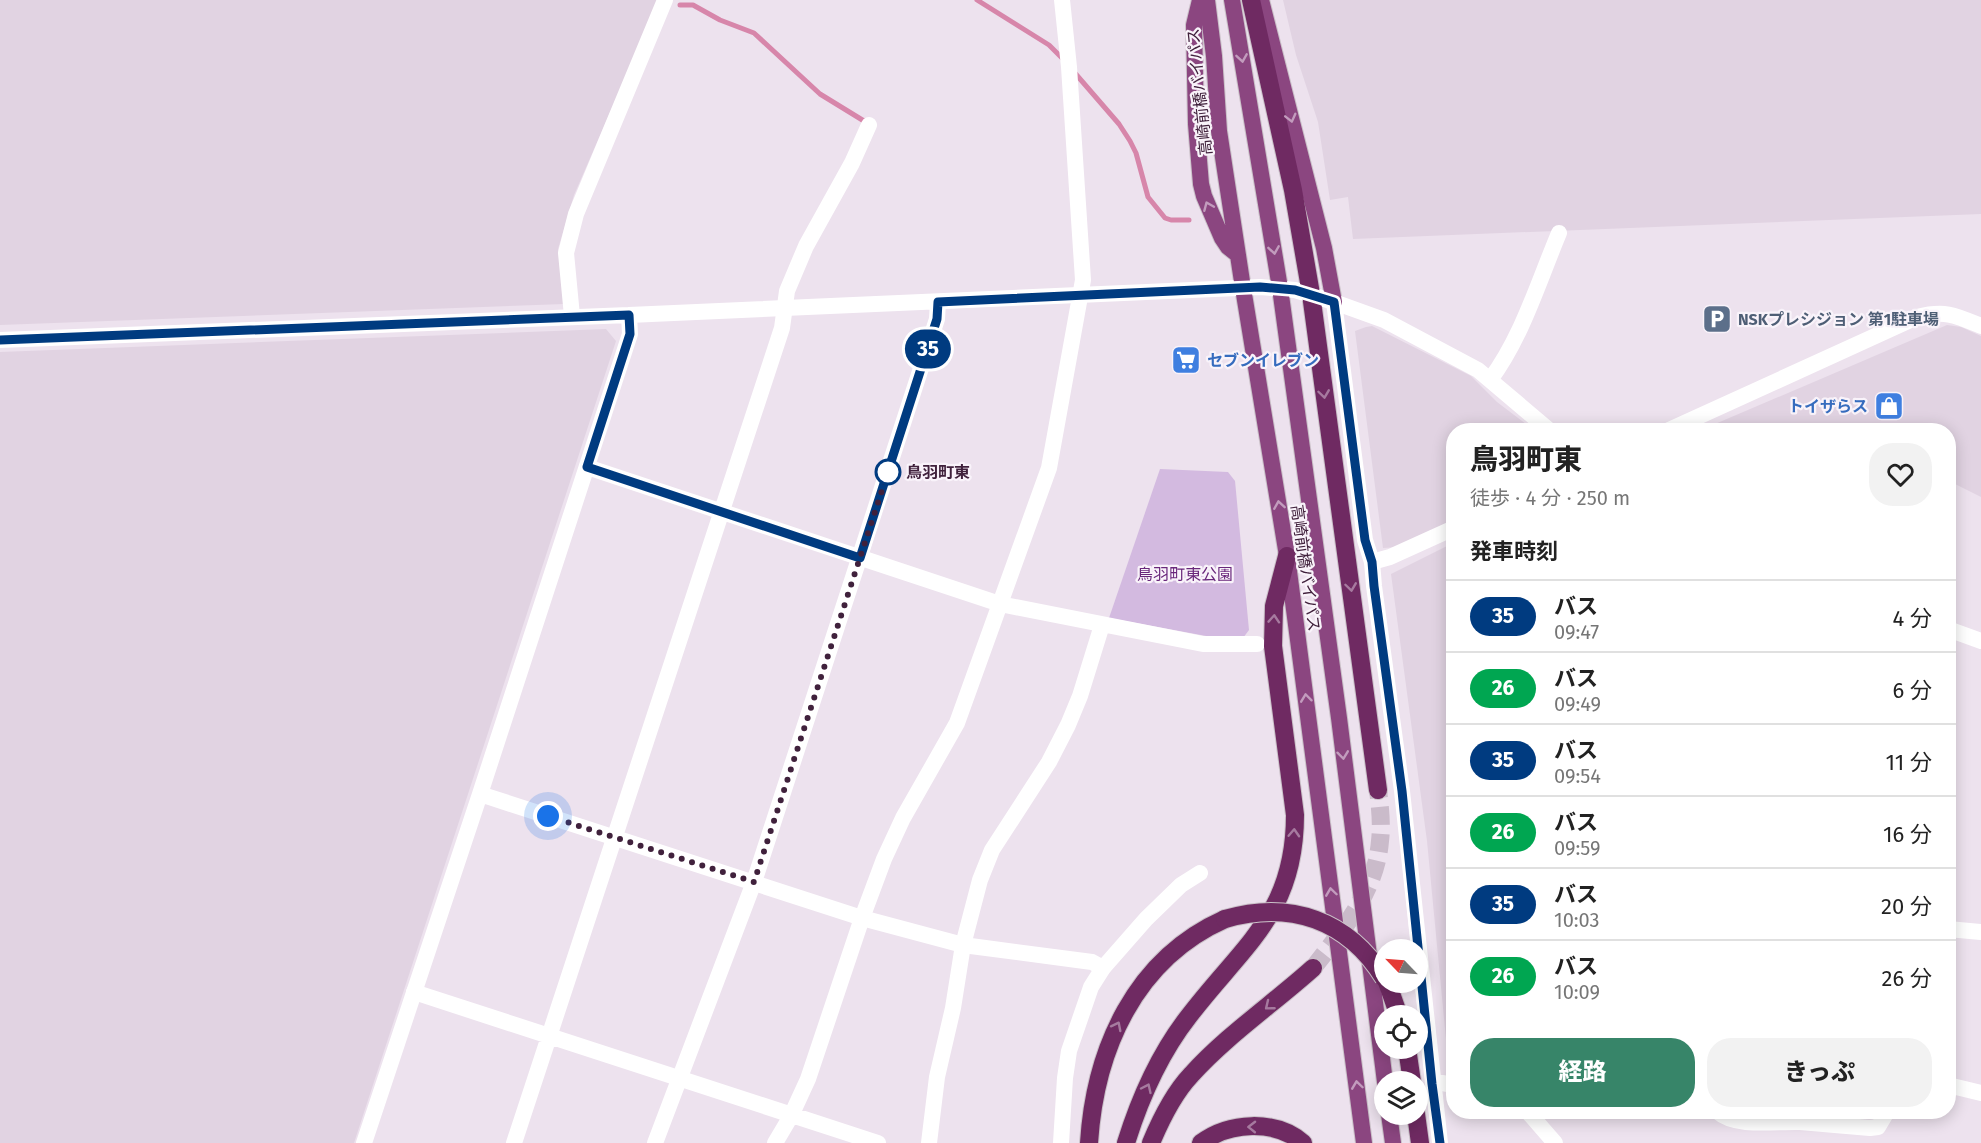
<!DOCTYPE html>
<html lang="ja">
<head>
<meta charset="utf-8">
<style>
	:root { --surface:#fff; --page:#f2f2f2; --text:#222; --muted:#767676; --line:#e0e0e0; --accent:#378569 }
	body { margin:0; font-family:"Fira Sans","Noto Sans JP",sans-serif; background:var(--page); color:var(--text); height:100vh; display:flex; flex-direction:column; font-size:22px; white-space:nowrap }
	* { box-sizing:border-box; margin:0 }
	p { font-size:20px; color:var(--muted) }
	.icon { flex:none; width:33px; height:33px; fill:none; stroke:currentColor; stroke-width:2; stroke-linecap:round; stroke-linejoin:round }
	.map { position:relative; flex:1; overflow:hidden }
	.sheet { position:absolute; left:1446px; top:423px; width:510px; height:696px; display:flex; flex-direction:column; background:var(--surface); border-radius:24px; box-shadow:0 3px 15px #0003 }
	.sheet>* { flex:none }
	.badge { padding:0 12px; border-radius:20px; font-size:21px; line-height:39px }
	.needle { width:39px; rotate:295deg }
	.tools { position:absolute; left:1374px; top:939px; display:grid; gap:12px }
	.tools a { display:grid; place-items:center; width:54px; height:54px; border-radius:50%; background:var(--surface); box-shadow:0 3px 15px #0003; font-size:30px }
	.you { position:absolute; width:30px; height:30px; margin:-15px; border:4px solid #fff; border-radius:50%; background:#1a73e8; box-shadow:0 0 0 9px #1a73e833 }
	.map>.badge { position:absolute; translate:-50% -50%; box-shadow:0 0 0 3px #fff }
	h2 { padding:0 24px; font-size:22px; line-height:54px }
	.round { display:grid; place-items:center; flex:none; width:63px; height:63px; border-radius:24px; background:var(--page) }
	.head { display:flex; align-items:center; justify-content:space-between; height:102px; padding:0 24px }
	h1 { font-size:28px; font-weight:800; line-height:45px }
	.primary-button { display:flex; gap:12px; margin-top:auto; padding:12px 24px }
	.primary-button a { flex:1; height:69px; border-radius:24px; background:var(--accent); color:#fff; font-size:24px; font-weight:800; line-height:69px; text-align:center }
	.primary-button a+a { background:var(--page); color:var(--text) }
	ul { padding:0; list-style:none }
	li { display:flex; align-items:center; gap:18px; height:72px; padding:0 24px; border-top:2px solid var(--line) }
	li div { flex:1 }
	li b { display:block; font-size:22px }
	li em { font-style:normal }
	li .badge { min-width:66px; font-weight:700; text-align:center }
	.map>svg:first-child { display:block }
	.built { fill:#e1d3e2 }
	.green { fill:#d3bae0 }
	.lines { fill:none; stroke-linecap:round; stroke-linejoin:round }
	.stream { stroke:#d786aa; stroke-width:5 }
	.motorway-tunnel { stroke:#cabbca; stroke-width:18; stroke-dasharray:18 9; stroke-linecap:butt }
	.trunk-casing { stroke:#cac1c8; stroke-width:18 }
	.motorway-casing { stroke:#cac1c8; stroke-width:20 }
	.minor { stroke:#fff; stroke-width:16 }
	.tertiary { stroke:#fff; stroke-width:16 }
	.trunk { stroke:#8b4680; stroke-width:16 }
	.motorway { stroke:#6f2a62; stroke-width:18 }
	.motorway-bridge-casing { stroke:#cac1c8; stroke-width:20; stroke-linecap:butt }
	.motorway-bridge { stroke:#6f2a62; stroke-width:18 }
	.oneway { stroke:#c29cbd }
	.oneway2 { stroke:#a67a9f }
	.line-casing { stroke:#fff; stroke-width:14 }
	.line { stroke:#003b80; stroke-width:9 }
	.walk { stroke:#40213c; stroke-width:6; stroke-dasharray:0 10.8 }
	.stop-dot { fill:#fff; stroke:#003b80; stroke-width:3 }
	.labels { text-anchor:middle; stroke-width:4.5; stroke-linejoin:round; paint-order:stroke }
	.street-label { font-size:16px; fill:#40213c; stroke:#f9f3fa }
	.service-label { font-size:16px; font-weight:bold; fill:#4e5e75; stroke:#f9f3fa; text-anchor:start }
	.shop-label { font-size:16px; font-weight:bold; fill:#366cbe; stroke:#f9f3fa; text-anchor:start }
	.stop-label { font-size:16px; font-weight:bold; fill:#40213c; stroke:#f9f3fa; text-anchor:start }
	.park-label { font-size:16px; fill:#69277b; stroke:#f9f3fa }
</style>
</head>
<body>
<div class="map">
<svg width="1981" height="1143" viewBox="0 0 1981 1143">
	<rect width="100%" height="100%" fill="#ede2ee"/>
	<path class="built" d="M0,0H657L649,23L574,195L558,249L564,304L0,325Z
		M1283,0H1981V214L1353,239L1348,197L1330,200L1318,122L1296,55Z
		M1947,325L1961,327L1981,336V497L1949,481L1948,430H1701Z
		M1372,326L1471,376L1497,402L1534,430H1454L1453,522L1398,547L1383,548L1355,331L1366,327Z
		M606,329L616,341L354,1143H0V352Z
		M1453,543V1082L1450,1081L1427,841L1391,574Z"/>
	<path class="green" d="M1160,469L1228,472L1235,481L1249,630L1243,638H1217L1109,618Z"/>
	<g class="lines">
		<path class="stream" d="M977,0L1049,45L1062,58
			M680,5H693L720,20L754,33L820,94L864,121
			M1074,72L1119,124L1130,141L1136,153L1148,197L1165,218L1171,220H1189"/>
		<path class="motorway-tunnel" d="M1313,968C1343,930 1376,891 1380,841C1382,824 1380,807 1378,790"/>
		<g class="trunk-casing">
			<path id="trunk" d="M1200,0L1194,25L1196,124L1201,184L1204,196L1222,238L1228,247L1238,255
				M1207,0L1214,56L1219,131L1243,288L1287,556L1364,1143
				M1232,0L1280,288L1339,718L1385,1082
				M1261,0L1324,248L1334,302
				M1389,1114L1393,1143"/>
		</g>
		<g class="motorway-casing">
			<path id="motorway" d="M1251,0L1293,190L1311,294L1378,790
				M1387,982L1399,1016
				M1407,1048L1412,1082
				M1416,1114L1420,1143
				M1089,1143C1095,1049 1135,959 1225,919
				M1126,1143C1140,1098 1160,1053 1189,1016C1243,945 1295,914 1295,815L1273,646L1274,606L1287,556
				M1151,1143C1161,1119 1173,1094 1191,1075C1226,1036 1274,1003 1313,968
				M1201,1143C1229,1122 1275,1119 1303,1143"/>
		</g>
		<path class="minor" d="M1334,302L1384,320L1478,370L1549,430
			M572,316L566,253L576,214L665,0
			M1490,380C1522,337 1538,283 1559,233
			M1669,430L1917,317C1945,310 1955,315 1981,326
			M587,467L1000,604L1203,644H1257
			M1372,562L1390,557L1454,528
			M1948,629L1981,641
			M1948,929L1981,932
			M414,992L878,1143
			M1433,1084L1442,1083L1454,1085
			M1948,1085L1981,1093
			M1528,1112L1555,1143
			M1718,1112C1736,1128 1777,1121 1800,1122C1823,1124 1847,1126 1870,1128L1878,1127L1887,1112
			M514,1143L782,328L787,291L806,246L852,163L869,125
			M775,1143L791,1116L808,1079L862,918L884,859L903,818L957,723L1049,468L1083,280L1069,67L1062,0
			M929,1143L937,1077L953,1008L963,945L980,880L992,850L1049,762L1068,725L1080,696L1102,625
			M1061,1143L1065,1078L1069,1051L1091,987L1103,968L1146,919L1181,885L1200,873"/>
		<path class="tertiary" d="M0,340L629,315L1260,287L1295,290L1334,302L1365,540L1372,562L1374,586L1402,791L1440,1143
			M480,794L862,918L963,945L1092,962L1103,968
			M364,1143L480,794L630,334L629,315
			M655,1143L754,882L937,319L938,302"/>
		<use href="#trunk" class="trunk"/>
		<use href="#motorway" class="motorway"/>
		<g class="motorway-bridge-casing">
			<path id="motorway-bridge" d="M1225,919C1290,900 1348,920 1384,978"/>
		</g>
		<use href="#motorway-bridge" class="motorway-bridge"/>
	</g>
	<defs><path id="oneway-chevron" d="M-2-3.5L2.5 0L-2 3.5" fill="none" stroke-width="1.6" stroke-linecap="round" stroke-linejoin="round" transform="scale(1.5)"/></defs>
	<g class="oneway">
		<use href="#oneway-chevron" transform="translate(1242 58) rotate(81)"/>
		<use href="#oneway-chevron" transform="translate(1291 118) rotate(76)"/>
		<use href="#oneway-chevron" transform="translate(1208 206) rotate(-113)"/>
		<use href="#oneway-chevron" transform="translate(1274 250) rotate(81)"/>
		<use href="#oneway-chevron" transform="translate(1279 505) rotate(-99)"/>
		<use href="#oneway-chevron" transform="translate(1306 698) rotate(-97)"/>
		<use href="#oneway-chevron" transform="translate(1343 755) rotate(83)"/>
		<use href="#oneway-chevron" transform="translate(1331 892) rotate(-98)"/>
		<use href="#oneway-chevron" transform="translate(1357 1085) rotate(-98)"/>
	</g>
	<g class="oneway2">
		<use href="#oneway-chevron" transform="translate(1324 394) rotate(82)"/>
		<use href="#oneway-chevron" transform="translate(1351 587) rotate(82)"/>
		<use href="#oneway-chevron" transform="translate(1274 619) rotate(-86)"/>
		<use href="#oneway-chevron" transform="translate(1294 833) rotate(-87)"/>
		<use href="#oneway-chevron" transform="translate(1269 1006) rotate(141)"/>
		<use href="#oneway-chevron" transform="translate(1117 1026) rotate(-63)"/>
		<use href="#oneway-chevron" transform="translate(1147 1088) rotate(-65)"/>
		<use href="#oneway-chevron" transform="translate(1252 1127) rotate(-179)"/>
	</g>
	<g class="lines">
		<g class="line-casing">
			<path id="line" d="M0,340L629,315L630,334L587,467L860,558L937,319L938,302L1260,287L1295,290L1334,302L1365,540L1372,562L1374,586L1402,791L1432,1084L1440,1143"/>
		</g>
		<use href="#line" class="line"/>
		<path class="walk" d="M548,816L754,882L888,472"/>
	</g>
	<defs>
		<g id="parking-square" transform="scale(1.5)"><rect x="-9" y="-9" width="18" height="18" rx="4" fill="#5c6f8a" stroke="#f9f3fa"/><path d="M-3.5-5.5H1a3.5 3.5 0 0 1 0 7H-1V5.5H-3.5ZM-1-3.4V-.6H.8a1.4 1.4 0 0 0 0-2.8Z" fill="#fff"/></g>
		<g id="supermarket-square" transform="scale(1.5)"><rect x="-9" y="-9" width="18" height="18" rx="4" fill="#3f7fe0" stroke="#f9f3fa"/><path d="M-6-5.5h2.5l.6 2H6L4.5 2H-2.5L-4.4-4H-6ZM-1.5 3.2a1.3 1.3 0 1 0 .1 0ZM3 3.2a1.3 1.3 0 1 0 .1 0Z" fill="#fff"/></g>
		<g id="shop-square" transform="scale(1.5)"><rect x="-9" y="-9" width="18" height="18" rx="4" fill="#3f7fe0" stroke="#f9f3fa"/><path d="M-5-2.5h2.3a2.7 3.5 0 0 1 5.4 0H5L5.5 6h-11ZM-1.5-2.5h3a1.5 2.3 0 0 0-3 0Z" fill="#fff"/></g>
	</defs>
	<g fill-rule="evenodd">
		<use href="#parking-square" x="1717" y="319"/>
		<use href="#supermarket-square" x="1186" y="360"/>
		<use href="#shop-square" x="1889" y="406"/>
	</g>
	<circle class="stop-dot" cx="888" cy="472" r="12"/>
	<g class="labels">
		<g class="street-label">
			<text transform="translate(1199 92) rotate(-96)" y="6">高崎前橋バイパス</text>
			<text transform="translate(1306 568) rotate(82)" y="6">高崎前橋バイパス</text>
		</g>
		<g class="service-label">
			<text x="1738" y="325">NSKプレシジョン 第1駐車場</text>
		</g>
		<g class="shop-label">
			<text x="1207" y="366">セブンイレブン</text>
			<text x="1868" y="412" text-anchor="end">トイザらス</text>
		</g>
		<g class="stop-label">
			<text x="906" y="478">鳥羽町東</text>
		</g>
		<g class="park-label">
			<text x="1185" y="580">鳥羽町東公園</text>
		</g>
	</g>
</svg>
<div class="tools">
<a><svg class="needle" viewBox="-14 -14 28 28"><path d="M0-13l5 13h-10z" fill="#e53935"/><path d="M0 13l5-13h-10z" fill="#767676"/></svg></a>
<a><svg class="icon" aria-label="locate" viewBox="0 0 24 24"><circle cx="12" cy="12" r="6"/><path d="M12 2v4M12 18v4M2 12h4M18 12h4"/></svg></a>
<a><svg class="icon" aria-label="layers" viewBox="0 0 24 24"><path d="M12 4l9 5-9 5-9-5zM3 14l9 5 9-5"/></svg></a>
</div>
<div class="you" style="left:548px;top:816px"></div>
<b class="badge" style="left:928px;top:349px;background:#003b80;color:#fff">35</b>
<section class="sheet">
<div class="head"><div><h1>鳥羽町東</h1><p>徒歩 · 4 分 · 250 m</p></div><a class="round"><svg class="icon" aria-label="heart" viewBox="0 0 24 24"><path d="M12 20l-8-8c-3-5 5-10 8-4 3-6 11-1 8 4z"/></svg></a></div>
<h2>発車時刻</h2>
<ul>
<li><span class="badge" style="background:#003b80;color:#fff">35</span><div><b>バス</b><p>09:47</p></div><em>4 分</em></li>
<li><span class="badge" style="background:#00a651;color:#fff">26</span><div><b>バス</b><p>09:49</p></div><em>6 分</em></li>
<li><span class="badge" style="background:#003b80;color:#fff">35</span><div><b>バス</b><p>09:54</p></div><em>11 分</em></li>
<li><span class="badge" style="background:#00a651;color:#fff">26</span><div><b>バス</b><p>09:59</p></div><em>16 分</em></li>
<li><span class="badge" style="background:#003b80;color:#fff">35</span><div><b>バス</b><p>10:03</p></div><em>20 分</em></li>
<li><span class="badge" style="background:#00a651;color:#fff">26</span><div><b>バス</b><p>10:09</p></div><em>26 分</em></li>
</ul>
<div class="primary-button"><a>経路</a><a>きっぷ</a></div>
</section>
</div>
</body>
</html>
